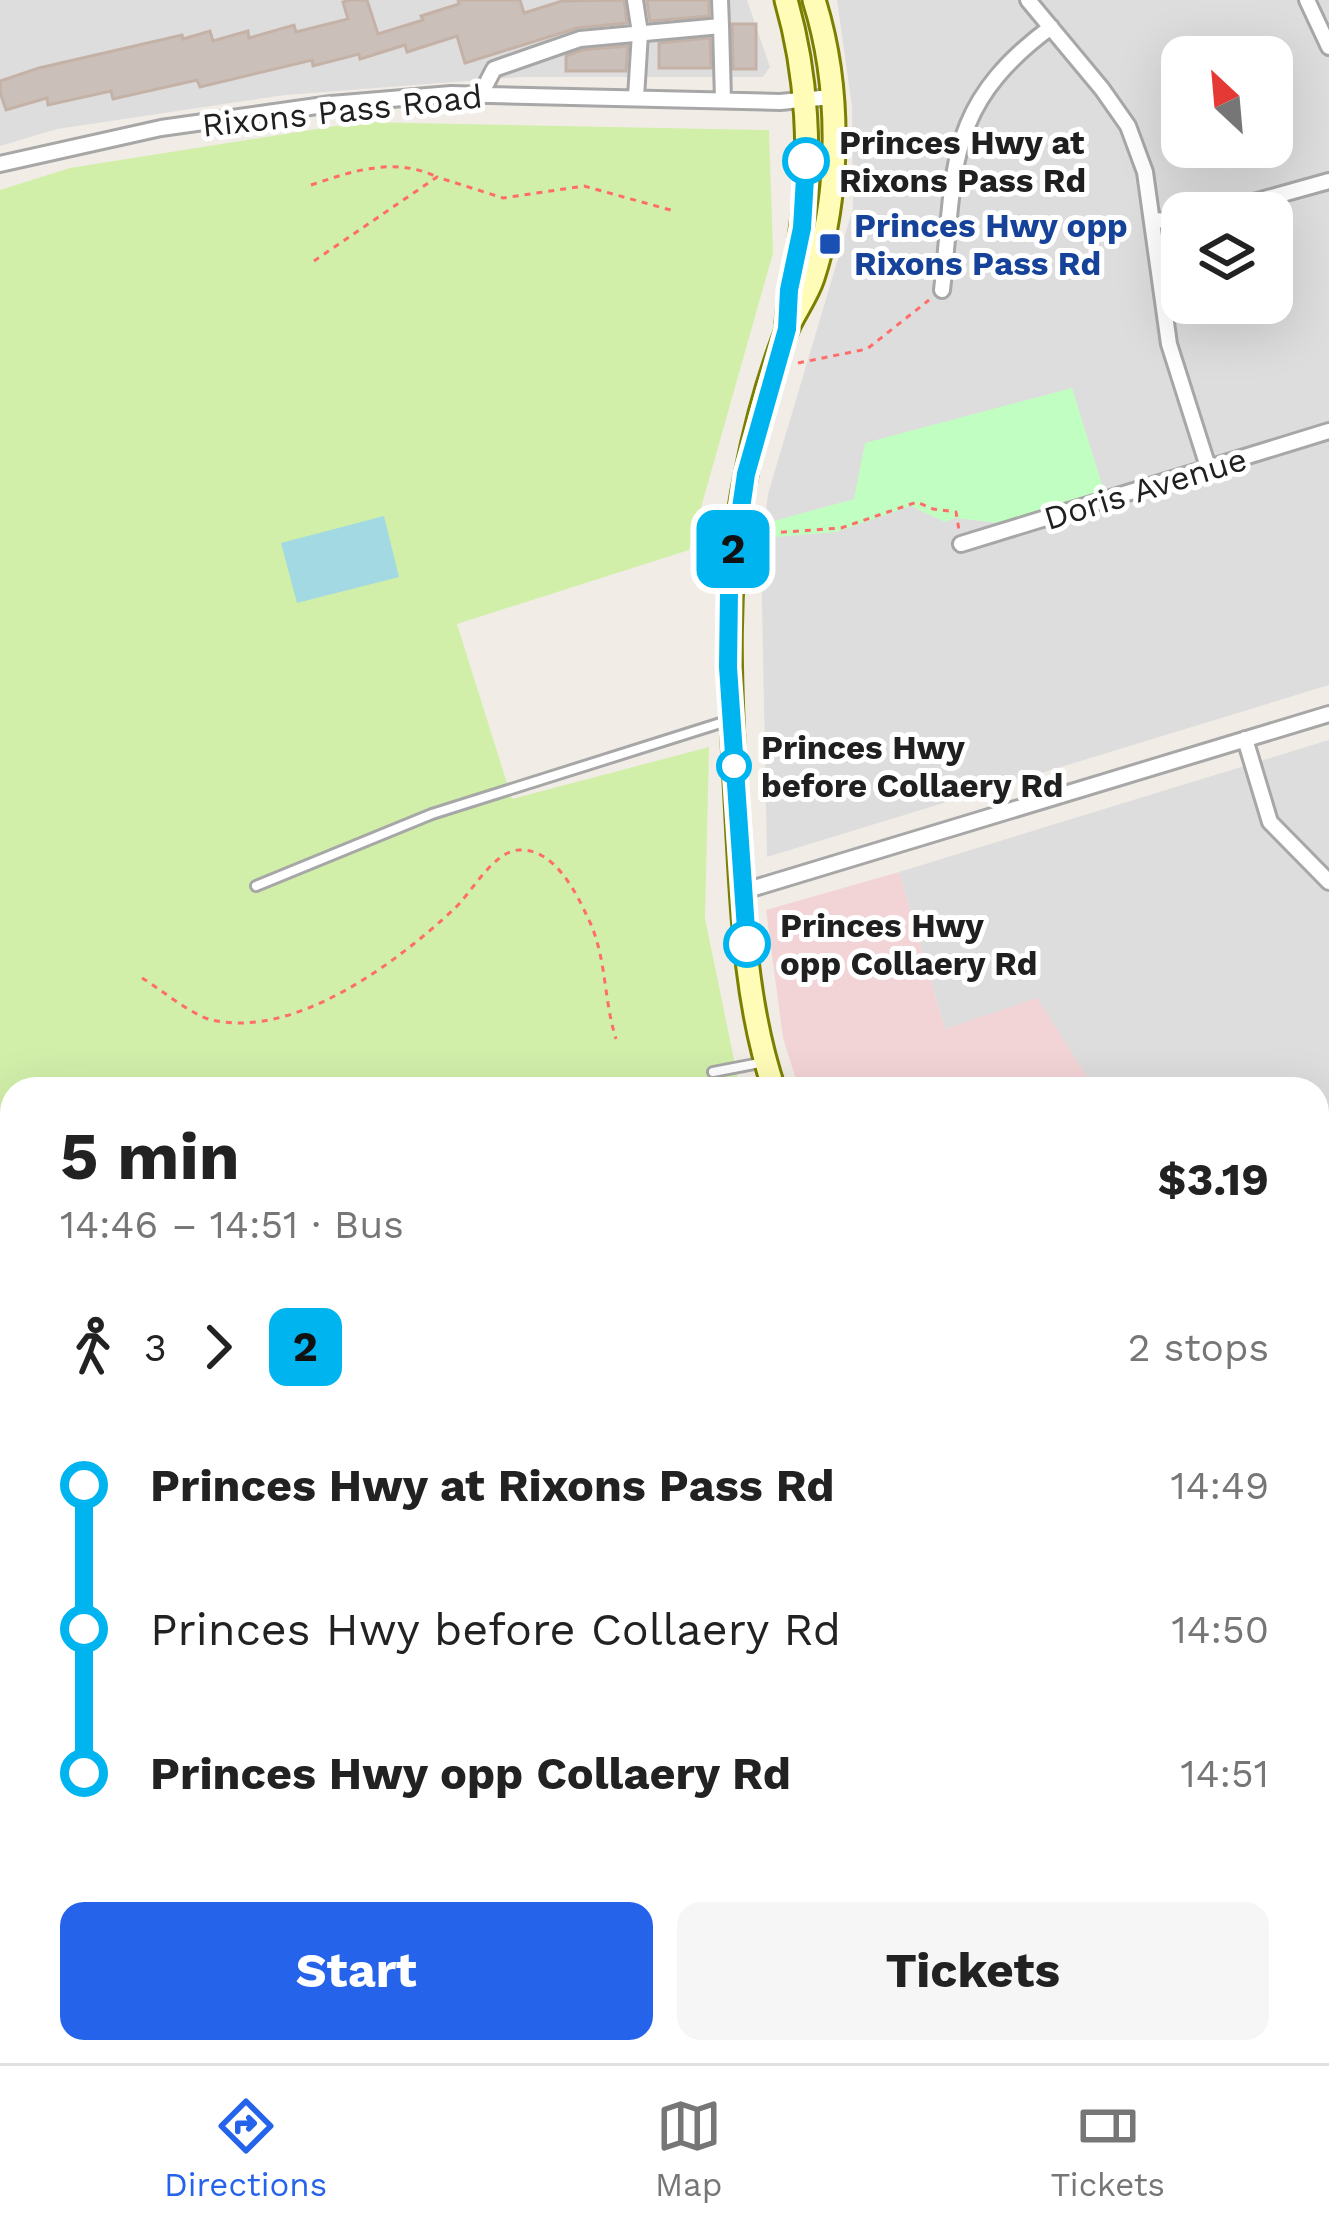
<!DOCTYPE html>
<html lang="en">
<head>
<meta charset="utf-8">
<style>
	:root { --surface:#fff; --page:#f6f6f6; --text:#222; --muted:#767676; --line:#e0e0e0; --accent:#2563eb }
	body { margin:0; font-family:"Work Sans",sans-serif; background:var(--page); color:var(--text); height:100vh; display:flex; flex-direction:column; font-size:45px; white-space:nowrap }
	* { box-sizing:border-box; margin:0 }
	p { font-size:39px; color:var(--muted) }
	.icon { flex:none; width:66px; height:66px; fill:none; stroke:currentColor; stroke-width:2; stroke-linecap:round; stroke-linejoin:round }
	.map { position:relative; flex:1; overflow:hidden }
	.panel { position:absolute; left:0px; top:1077px; width:1329px; height:987px; display:flex; flex-direction:column; background:var(--surface); border-radius:36px 36px 0 0; box-shadow:0 12px 48px #0002 }
	.panel>* { flex:none }
	.badge { padding:0 24px; border-radius:18px; font-size:42px; line-height:78px }
	.needle { width:78px; rotate:334deg }
	.tools { position:absolute; left:1161px; top:36px; display:grid; gap:24px }
	.tools a { display:grid; place-items:center; width:132px; height:132px; border-radius:24px; background:var(--surface); box-shadow:0 12px 48px #0002; font-size:60px }
	.map>.badge { position:absolute; translate:-50% -50%; box-shadow:0 0 0 6px #fff }
	.legs { display:flex; align-items:center; gap:18px; height:132px; padding:0 60px; font-size:39px }
	.legs p { margin-inline-start:auto }
	.overview { display:flex; align-items:center; justify-content:space-between; height:204px; padding:0 60px }
	h1 { font-size:66px; font-weight:700; line-height:90px }
	.action { display:flex; gap:24px; margin-top:auto; padding:24px 60px }
	.action a { flex:1; height:138px; border-radius:24px; background:var(--accent); color:#fff; font-size:48px; font-weight:700; line-height:138px; text-align:center }
	.action a+a { background:var(--page); color:var(--text) }
	ul { padding:0 60px; list-style:none }
	li { display:flex; align-items:center; gap:42px; height:144px; font-size:45px }
	li i { display:grid; place-items:center; width:18px; height:100%; margin:0 15px; background:currentColor }
	li i::after { content:''; width:30px; height:30px; margin:-15px; border:9px solid; border-radius:50%; background:var(--surface) }
	li p { margin-inline-start:auto }
	li:first-child i { background:linear-gradient(#0000 50%,currentColor 0) }
	li:last-child i { background:linear-gradient(currentColor 50%,#0000 0) }
	.tabs { display:flex; justify-content:space-around; align-items:center; height:168px; border-top:3px solid var(--line); background:var(--surface); font-size:33px; color:var(--muted) }
	.tabs a { display:grid; justify-items:center; gap:6px }
	.tabs .active { color:var(--accent) }
	.map>svg:first-child { display:block }
	.residential { fill:#dedddd; fill-rule:evenodd }
	.commercial { fill:#f3d4d6 }
	.construction { fill:#c7c5b1 }
	.grass { fill:#d1efa9 }
	.park { fill:#c1fec1 }
	.water { fill:#a3d9e2 }
	.lines { fill:none; stroke-linecap:round; stroke-linejoin:round }
	.stream { stroke:#a3d9e2; stroke-width:4.5 }
	.building { fill:#cabfb9; stroke:#c5b2a7; stroke-width:3 }
	.lane-casing { stroke:#a7a7a7; stroke-width:14 }
	.street-casing { stroke:#a7a7a7; stroke-width:20 }
	.secondary-casing { stroke:#7b7f00; stroke-width:27 }
	.path { stroke:#ff6d6a; stroke-width:3; stroke-dasharray:6 6; stroke-linecap:butt }
	.lane { stroke:#fff; stroke-width:8 }
	.street { stroke:#fff; stroke-width:14 }
	.secondary { stroke:#fefcb7; stroke-width:21 }
	.line-1-casing { stroke:#fff; stroke-width:27 }
	.line-1 { stroke:#00b5ef; stroke-width:18 }
	.stop-1-dot { fill:#fff; stroke:#00b5ef; stroke-width:6 }
	.transit-dot { fill:#1a4fb4; stroke:#fff; stroke-width:4.5 }
	.labels { text-anchor:middle; stroke-width:10; stroke-linejoin:round; paint-order:stroke }
	.street-label { font-size:33px; fill:#202020; stroke:#fff }
	.stop-label { font-size:33px; font-weight:bold; fill:#202020; stroke:#fff; text-anchor:start }
	.transit-label { font-size:33px; font-weight:bold; fill:#164399; stroke:#fff; text-anchor:start }
</style>
</head>
<body>
<div class="map">
<svg width="1329" height="2063" viewBox="0 0 1329 2063">
	<rect width="100%" height="100%" fill="#f1ede6"/>
	<path class="residential" d="M0,0H747L770,67L763,77H521L285,95L57,129L0,146Z
		M837,0H1329V685L767,857L761,553L768,494L853,208L852,107ZM1182,57H1272V147H1182ZM1182,213H1272V303H1182Z
		M1329,740V1395L1317,1398V1089H1095L1037,999L945,1029L899,872Z
		M1329,1446V2063H1104V2052H1317V1450Z
		M12,1503V2052H943L906,2063H0V1507Z"/>
	<path class="commercial" d="M899,872L945,1029L1037,998L1095,1089H799L783,1038L766,910Z"/>
	<path class="construction" d="M1329,1861V2063H1109L1108,2052H1317V1865Z"/>
	<path class="grass" d="M361,122L769,130L773,253L689,550L457,624L512,799L709,747L705,918L740,1089H12V1503L0,1507V190L70,168Z"/>
	<path class="park" d="M1072,388L1104,491L999,523L955,518L945,522L911,506L836,532L761,538L763,524L854,499L865,443Z"/>
	<path class="water" d="M384,516L399,577L297,603L281,543Z"/>
	<g class="lines">
		<path class="stream" d="M1317,1173L1329,1172"/>
	</g>
	<path class="building" d="M350,0H367L378,34L423,20L421,16L459,4L458,0H520L524,13L562,1L624,0L627,23L577,28L465,63L457,36L407,52L405,45L360,59L359,54L313,66L312,60L200,87L197,80L113,99L111,91L48,105L47,98L6,110L0,92V81L39,68L182,35L183,39L210,31L213,41L248,31L249,38L294,25L296,32L348,19L343,2Z
		M650,0H709V16L650,21L647,1Z
		M732,24H756V69H733Z
		M710,38L711,68H659V43Z
		M628,46L626,71H566V56L582,50Z"/>
	<g class="lines">
		<g class="lane-casing">
			<path id="lane" d="M256,886L432,814L730,720
				M713,1072L765,1062"/>
		</g>
		<g class="street-casing">
			<path id="street" d="M635,0L640,33L636,97
				M720,0L721,26
				M1028,0L1102,89L1128,126L1145,172L1169,344L1209,470
				M1307,0L1329,47
				M481,94L494,69L580,39L721,26L723,100
				M0,164L161,128L331,104L451,94L780,102L831,97
				M1214,213L1329,181
				M1154,220L1182,222
				M942,290C956,169 943,107 1051,27
				M961,544L1329,431
				M1245,739L1270,822L1329,882
				M741,892L1329,714
				M1317,1424L1329,1421
				M1317,1673L1329,1669
				M0,1759L12,1799
				M1317,1951L1329,1995
				M88,2052L92,2063
				M908,2052L911,2063
				M988,2063L1030,2052"/>
		</g>
		<g class="secondary-casing">
			<path id="secondary" d="M786,0C807,73 812,155 801,231C797,262 789,291 787,323
				M774,1089C745,1003 742,909 737,819C731,703 722,590 746,475C755,428 768,380 785,335C792,315 806,299 813,278C841,192 841,86 814,0
				M1074,2052V2063"/>
		</g>
		<path class="path" d="M311,185C353,171 393,157 435,176
			M314,261L437,177L503,198L584,186L674,211
			M798,363L867,349L929,300
			M757,534L841,528L917,502L933,509L956,512L959,530
			M142,978C162,990 191,1015 212,1020C295,1039 396,963 453,910C471,894 493,851 519,850C553,848 575,890 587,916C607,955 603,998 616,1039
			M0,1209H12"/>
		<use href="#lane" class="lane"/>
		<use href="#street" class="street"/>
		<use href="#secondary" class="secondary"/>
	</g>
	<g class="lines">
		<g class="line-1-casing">
			<path id="line-1" d="M747,944L728,667L729,591L746,474L787,329L789,290L802,228L806,161"/>
		</g>
		<use href="#line-1" class="line-1"/>
	</g>
	<g class="stop-1-dot">
		<circle cx="806" cy="161" r="21"/>
		<circle cx="734" cy="766" r="15"/>
		<circle cx="747" cy="944" r="21"/>
	</g>
	<rect class="transit-dot" x="818" y="232" width="24" height="24" rx="6"/>
	<g class="labels">
		<g class="street-label">
			<text transform="translate(342 110) rotate(-6)" y="12">Rixons Pass Road</text>
			<text transform="translate(1145 488) rotate(-17)" y="12">Doris Avenue</text>
		</g>
		<g class="stop-label">
			<text x="839" y="154">Princes Hwy at<tspan x="839" dy="38">Rixons Pass Rd</tspan></text>
			<text x="761" y="759">Princes Hwy<tspan x="761" dy="38">before Collaery Rd</tspan></text>
			<text x="780" y="937">Princes Hwy<tspan x="780" dy="38">opp Collaery Rd</tspan></text>
		</g>
		<g class="transit-label">
			<text x="854" y="237">Princes Hwy opp<tspan x="854" dy="38">Rixons Pass Rd</tspan></text>
		</g>
	</g>
</svg>
<div class="tools">
<a><svg class="needle" viewBox="-14 -14 28 28"><path d="M0-13l5 13h-10z" fill="#e53935"/><path d="M0 13l5-13h-10z" fill="#767676"/></svg></a>
<a><svg class="icon" aria-label="layers" viewBox="0 0 24 24"><path d="M12 4l9 5-9 5-9-5zM3 14l9 5 9-5"/></svg></a>
</div>
<b class="badge" style="left:733px;top:549px;background:#00b5ef;color:#111">2</b>
<section class="panel">
<div class="overview"><div><h1>5 min</h1><p>14:46 – 14:51 · Bus</p></div><b>$3.19</b></div>
<div class="legs"><svg class="icon" aria-label="walk" viewBox="0 0 24 24"><circle cx="13" cy="4" r="2"/><path d="M13 8l-2 6 4 7M11 14l-3 7M7 12l3-4h3l4 4"/></svg>3<svg class="icon" aria-label="forward" viewBox="0 0 24 24"><path d="M9 5l7 7-7 7"/></svg><b class="badge" style="background:#00b5ef;color:#111">2</b><p>2 stops</p></div>
<ul>
<li><i style="color:#00b5ef"></i><b>Princes Hwy at Rixons Pass Rd</b><p>14:49</p></li>
<li><i style="color:#00b5ef"></i><span>Princes Hwy before Collaery Rd</span><p>14:50</p></li>
<li><i style="color:#00b5ef"></i><b>Princes Hwy opp Collaery Rd</b><p>14:51</p></li>
</ul>
<div class="action"><a>Start</a><a>Tickets</a></div>
</section>
</div>
<nav class="tabs">
<a class="active"><svg class="icon" aria-label="directions" viewBox="0 0 24 24"><path d="M12 3l9 9-9 9-9-9zM9 14v-3h6M13 9l2 2-2 2"/></svg>Directions</a>
<a><svg class="icon" aria-label="map" viewBox="0 0 24 24"><path d="M3 6l6-2 6 2 6-2v14l-6 2-6-2-6 2zM9 4v14M15 6v14"/></svg>Map</a>
<a><svg class="icon" aria-label="tickets" viewBox="0 0 24 24"><path d="M3 7h18v10H3zM15 7v10"/></svg>Tickets</a>
</nav>
</body>
</html>
